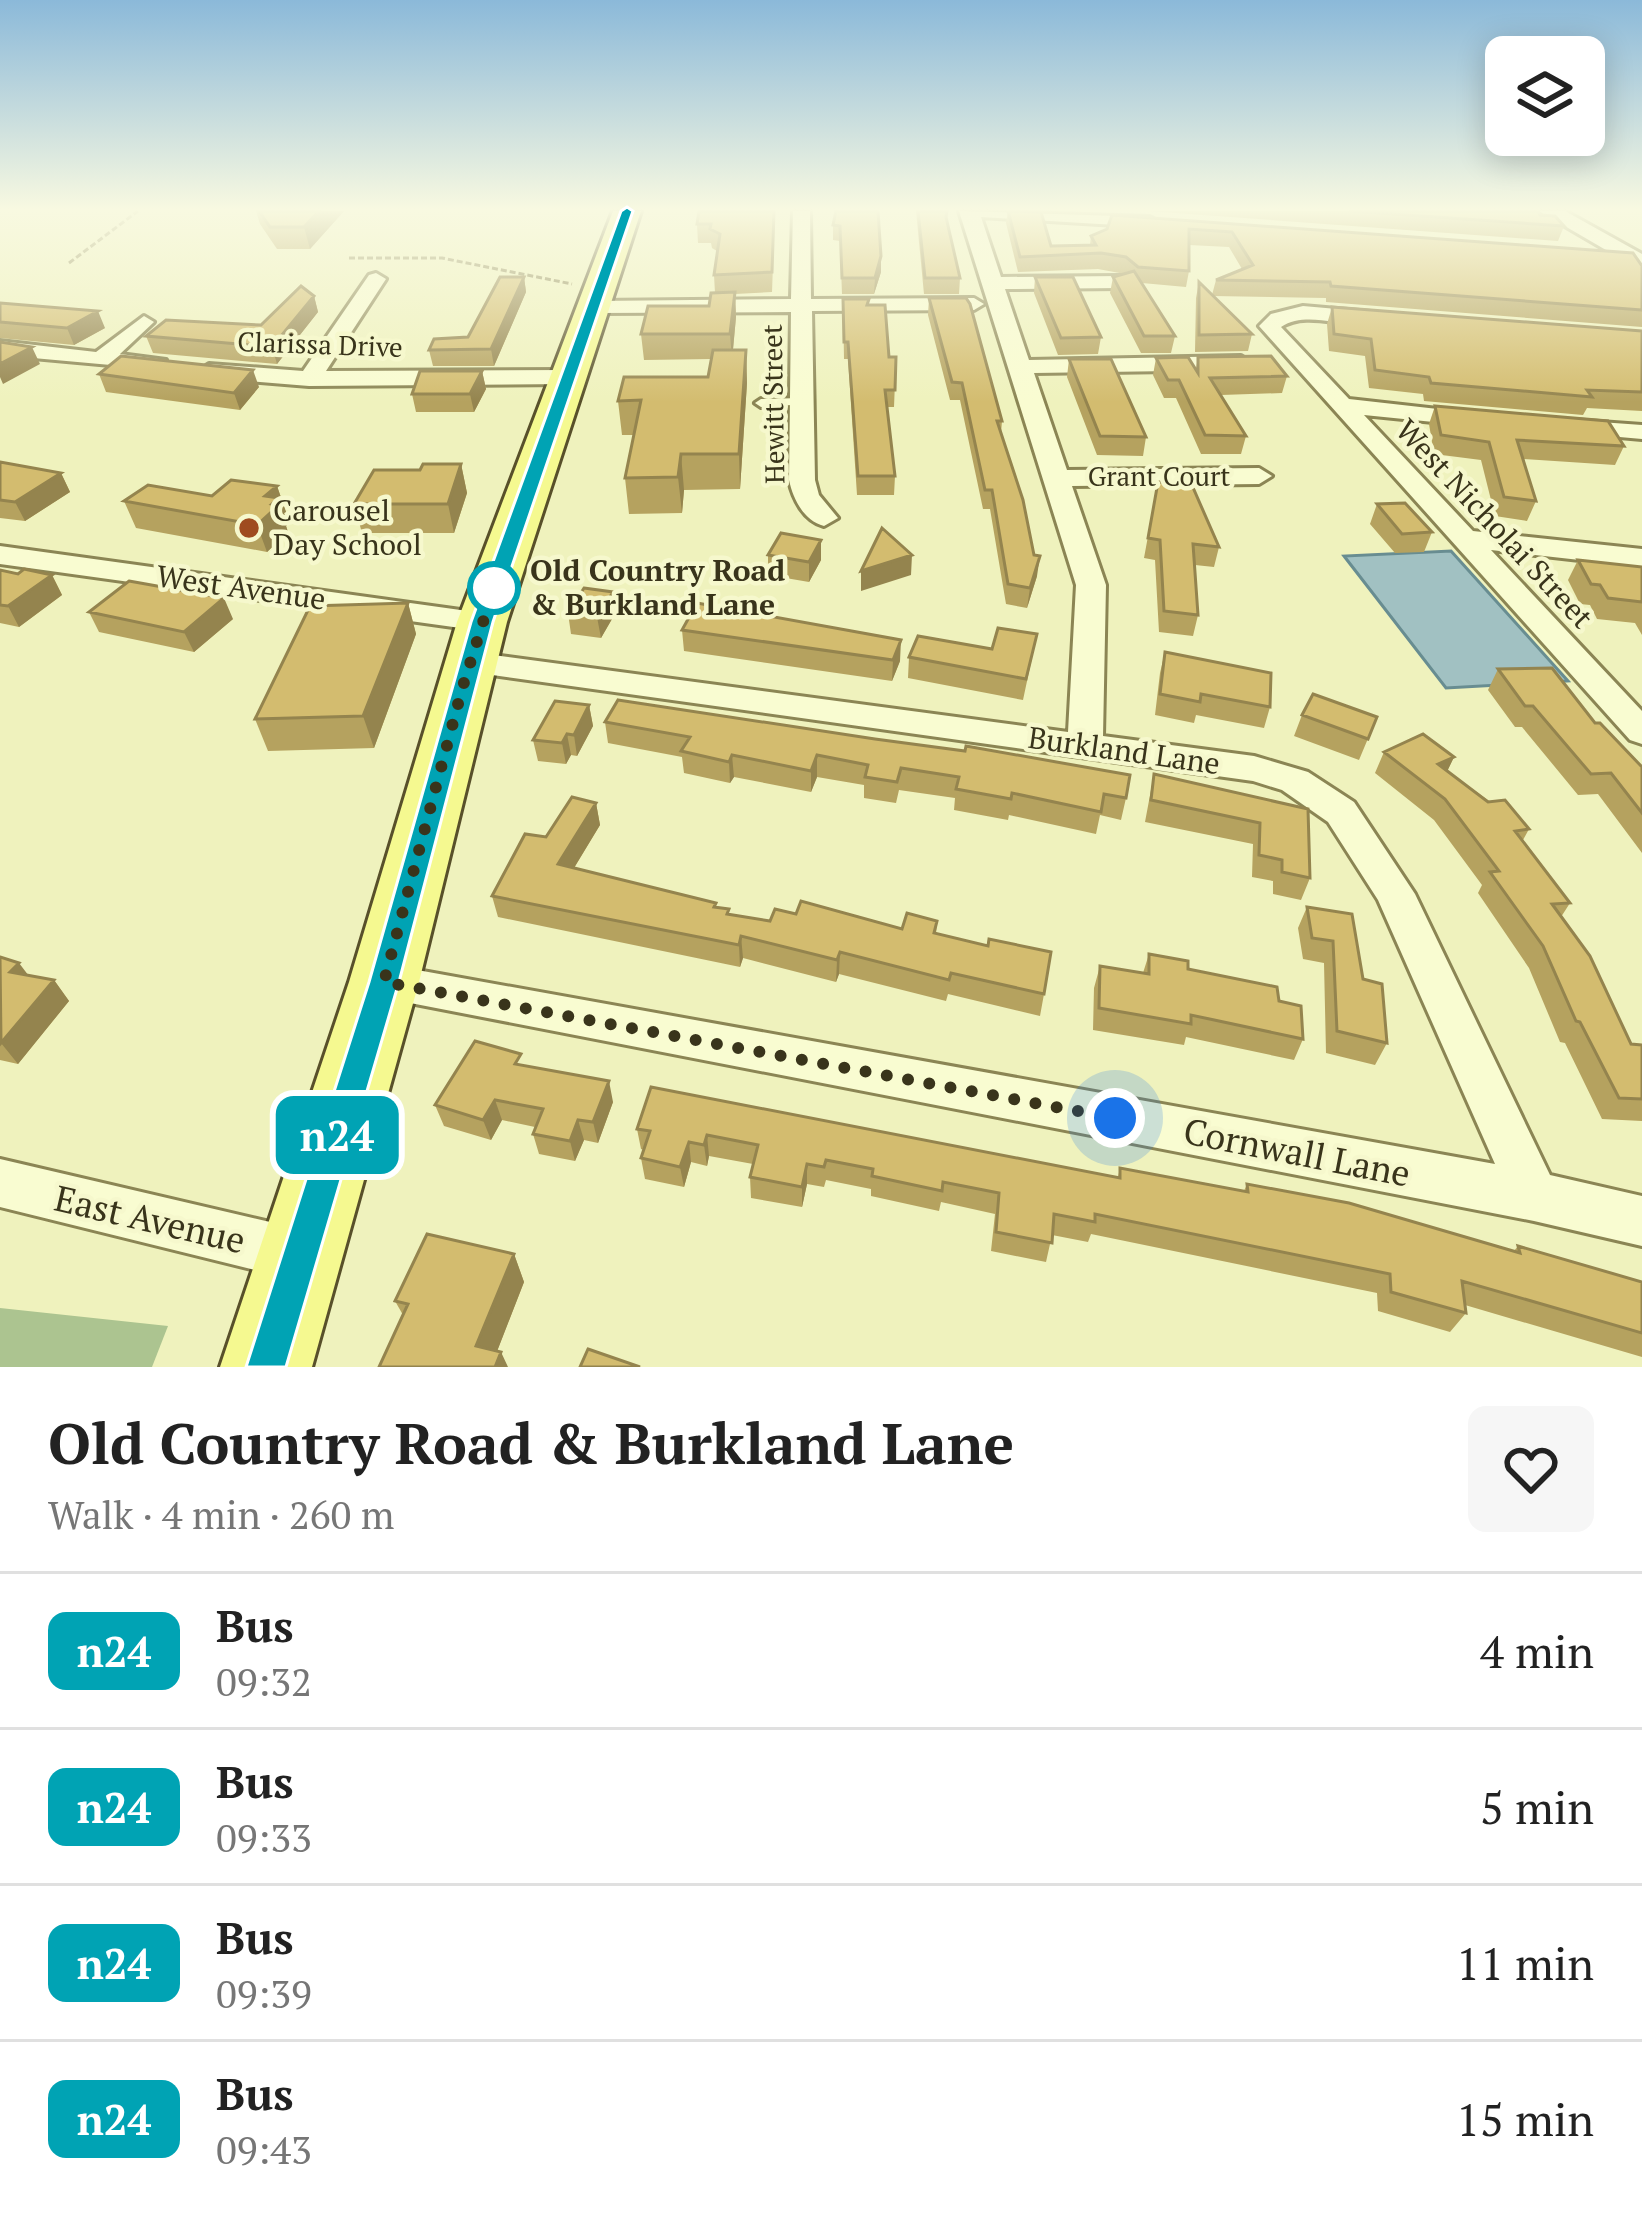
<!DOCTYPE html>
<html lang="en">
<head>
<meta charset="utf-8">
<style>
	:root { --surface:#fff; --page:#f6f6f6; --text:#222; --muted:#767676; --line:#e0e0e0 }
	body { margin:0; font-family:"PT Serif",serif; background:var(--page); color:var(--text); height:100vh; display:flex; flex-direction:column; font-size:45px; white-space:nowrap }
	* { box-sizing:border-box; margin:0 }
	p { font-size:39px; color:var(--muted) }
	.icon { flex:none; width:66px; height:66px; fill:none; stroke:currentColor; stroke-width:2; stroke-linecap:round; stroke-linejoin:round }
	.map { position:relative; height:1367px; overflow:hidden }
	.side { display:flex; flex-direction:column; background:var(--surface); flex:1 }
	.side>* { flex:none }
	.badge { padding:0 24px; border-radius:18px; font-size:42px; line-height:78px }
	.fabs { position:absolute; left:1485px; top:36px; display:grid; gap:24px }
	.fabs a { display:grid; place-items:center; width:120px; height:120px; border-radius:18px; background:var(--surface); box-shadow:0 6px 30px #0003; font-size:60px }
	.you { position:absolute; width:60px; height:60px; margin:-30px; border:9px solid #fff; border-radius:50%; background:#1a73e8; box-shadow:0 0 0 18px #1a73e833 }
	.map>.badge { position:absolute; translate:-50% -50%; box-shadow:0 0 0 6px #fff }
	.round { display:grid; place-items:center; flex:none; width:126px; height:126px; border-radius:18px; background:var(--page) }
	.overview { display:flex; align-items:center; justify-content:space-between; height:204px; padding:0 48px }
	h1 { font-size:57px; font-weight:700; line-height:90px }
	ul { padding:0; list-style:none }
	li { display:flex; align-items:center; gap:36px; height:156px; padding:0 48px; border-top:3px solid var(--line) }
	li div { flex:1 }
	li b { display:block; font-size:45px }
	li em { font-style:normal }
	li .badge { min-width:132px; font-weight:700; text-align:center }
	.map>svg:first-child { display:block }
	.cemetery { fill:#acc490 }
	.water { fill:#a1c1c2; stroke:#688d91; stroke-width:3 }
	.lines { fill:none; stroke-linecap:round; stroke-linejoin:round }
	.service-casing { stroke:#8b8554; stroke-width:6 }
	.minor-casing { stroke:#8b8554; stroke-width:6 }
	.tertiary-casing { stroke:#8b8554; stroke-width:6 }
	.primary-casing { stroke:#58502a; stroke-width:6 }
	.path { stroke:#8b8554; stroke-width:3; stroke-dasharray:6 3; stroke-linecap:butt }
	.service { fill:#f9fcd1; fill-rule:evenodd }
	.minor { fill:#f9fcd1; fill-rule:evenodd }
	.tertiary { fill:#f9fcd1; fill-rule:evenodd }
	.primary { fill:#f5f990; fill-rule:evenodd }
	.wall { fill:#b5a25f }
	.shaded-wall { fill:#94844e }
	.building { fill:#d3bc6f; stroke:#94844e; stroke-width:3 }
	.line { fill:#00a3b4; stroke:#fff; stroke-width:3 }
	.walk { stroke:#39341b; stroke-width:12; stroke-dasharray:0 21.6 }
	.poi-dot { fill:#9f4b1f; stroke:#f6f8cd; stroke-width:4.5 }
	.stop-dot { fill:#fff; stroke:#00a3b4; stroke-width:6 }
	.labels { text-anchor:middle; stroke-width:9; stroke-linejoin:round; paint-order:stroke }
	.far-street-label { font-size:27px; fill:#39341b; stroke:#f6f8cd }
	.poi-label { font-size:30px; fill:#39341b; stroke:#f6f8cd; text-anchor:start }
	.street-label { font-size:30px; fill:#39341b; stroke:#f6f8cd }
	.stop-label { font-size:30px; font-weight:bold; fill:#39341b; stroke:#f6f8cd; text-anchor:start }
	.near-street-label { font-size:36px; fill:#39341b; stroke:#f6f8cd }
</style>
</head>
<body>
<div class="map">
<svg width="1642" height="1367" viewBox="0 0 1642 1367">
	<rect width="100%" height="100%" fill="#eff2bd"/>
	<path class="cemetery" d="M0,1308L168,1326L152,1367H0Z"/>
	<path class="water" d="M1451,551L1568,681L1446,688L1344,556Z"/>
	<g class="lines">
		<g class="service-casing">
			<path id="service" d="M802,398L808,402L806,404L761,407L755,403L761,399Z"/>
		</g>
		<g class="minor-casing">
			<path id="minor" d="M793,211H810L811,299L974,298L984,304L974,310L812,311L815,480L819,495L838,518L824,526C804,521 793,499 789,480L791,312L596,313L586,307L596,301L791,299Z
				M959,211L1150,217L1159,222L1150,227L981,217L1001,277L1121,276L1131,282L1121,288L1005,289L1029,360L1241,356L1252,363L1241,370L1034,373L1067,470L1259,468L1272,476L1259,484L1072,486L1106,585L1103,736L1254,756L1308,772L1354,802L1415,894L1550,1175L1642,1196V1246L1534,1221L369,995L362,982L369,969L384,964L1495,1164L1378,900L1328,822L1282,790L1253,781L471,672L455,662L471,652L1068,732L1076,585Z
				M376,273L386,279L326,371L567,370L578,377L567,384L309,386L209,378L198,371L209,364L303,371L369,275Z
				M1303,306L1371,312L1381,318C1355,336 1312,307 1281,327L1349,399L1482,414L1485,419L1473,426L1364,415L1473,531L1642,549V567L1491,550L1642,711V744L1630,740L1259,326L1271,314Z
				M144,316L154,322L120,354L166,360V370L0,355V341L96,352Z
				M1572,420L1642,425V439L1563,432L1560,427Z
				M0,546L482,613L497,622L482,631L0,564Z
				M0,1159L300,1229L318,1237L326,1255L318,1273L300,1281L0,1207Z"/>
		</g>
		<g class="tertiary-casing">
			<path id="tertiary" d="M1539,211H1565L1642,254V271Z"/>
		</g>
		<g class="primary-casing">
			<path id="primary" d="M613,211H641L507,622L419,982L312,1367H220L349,982L457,622Z"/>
		</g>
		<path class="path" d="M349,258H442L572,284
			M69,263L138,211"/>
		<use href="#service" class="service"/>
		<use href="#minor" class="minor"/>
		<use href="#tertiary" class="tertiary"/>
		<use href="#primary" class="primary"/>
	</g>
	<path class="wall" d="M256,211H344L310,249H277L260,224Z
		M775,211L772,292L735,294L736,317L733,350H746L747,383L740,489L684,490L682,513L629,514L625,478L634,435H622L618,401L708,377L711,359L644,360L641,334L709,306L715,293L714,275L717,251L712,248L711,243H698L697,224Z
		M836,211L881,256V272L874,294H842L840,241L833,240V225Z
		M916,211H948L946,220L960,278L959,294H924Z
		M1008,211L1051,246L1090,245L1091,236L1107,229L1112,215L1642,266V327L1326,302V298L1213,296L1252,334L1248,351L1195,352L1196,298L1199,282L1212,295L1216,280L1242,269L1229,247L1189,245V271L1186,287L1142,283L1175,336L1171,353H1141L1110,293L1113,277L1125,274L1098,269L1018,272L1006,223Z
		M1147,211H1538L1540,215L1564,226L1558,241Z
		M524,277L526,292L494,366H433L429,350L468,337Z
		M1035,277L1101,337L1098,354L1058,355L1034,293Z
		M314,296L318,312L277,364L153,353L146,336L261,325Z
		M929,298L1002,421L1001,433L1037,576L1027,608L1006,604L990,509H983L960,400H950L928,315Z
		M843,299H869V305L889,357H896L894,407H887L895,476L894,495H857L848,359H844Z
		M0,303L105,328L74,345L0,338Z
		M1332,307L1642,331V411L1587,408L1583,415L1424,401L1423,394L1369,388L1365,356L1329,351L1327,324Z
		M1198,357L1287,376L1282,393L1221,395L1246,436L1241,454H1201L1176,398H1164L1153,375L1156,358L1196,369Z
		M1069,359L1146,437L1143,456L1097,455L1067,377Z
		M482,371L486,389L474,412H416L412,394Z
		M99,374L259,387L240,410L106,392Z
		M1435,406L1624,446L1615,465L1523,459L1536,501L1527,521L1495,516L1481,460L1434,454L1429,424Z
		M0,462L61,473L70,492L25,521L0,518Z
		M461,464L467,493L454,533H362L354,504L420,470Z
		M1158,482L1219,547L1214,567L1195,565L1198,615L1193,636L1159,632L1155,560L1144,558Z
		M277,486L286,512L284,513L288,524L286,526L288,532L267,552L136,528L124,501L212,496Z
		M1377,504L1432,532L1424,552L1395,553L1370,524Z
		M768,555L821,560L809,582L768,575Z
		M1578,560L1642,567V635L1635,623L1597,619L1590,605L1580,604L1568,580Z
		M0,570L18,574L52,575L62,595L19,627L0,623Z
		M408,603L416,634L374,748L268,751L255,719Z
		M89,612L233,619L194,652L99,632Z
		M616,612L601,638L571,634L568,613Z
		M682,630L900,661L892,681L684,651Z
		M1037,634L1023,700L908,678L909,657L992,649Z
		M1165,652L1270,707L1264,728L1196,715L1194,723L1155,715L1160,673Z
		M1498,669L1595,723L1642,767V853L1598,794L1578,795L1522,727H1515L1488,690Z
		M618,700L1126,798L1121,820L1100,815L1096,834L1009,815L1008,820L954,810L955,798L899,790L896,803L864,798V785L817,777L811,792L734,777L730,783L684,773L682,757L608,743L605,722Z
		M589,705L593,726L577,756L571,755L566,764L538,761L533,740Z
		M1302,715L1377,717L1359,760L1294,736Z
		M1384,752L1454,757L1447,771L1529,829L1523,840L1570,903L1561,917L1631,1044L1642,1045V1121L1602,1119L1565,1043L1560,1042L1529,968L1478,893L1482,885L1434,820L1375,773Z
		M1154,774L1308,809L1310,878L1301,900L1273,894V881L1252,877L1253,844L1145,822Z
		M596,803L600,825L574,868L716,907L729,914L770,921L796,914L902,929L937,921L936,934L1044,994L1040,1016L948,994L946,1001L839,974L836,982L743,958L740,967L498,917L492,896L546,837Z
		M1307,907L1363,979L1387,1043L1375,1065L1326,1053L1324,963L1303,959L1298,928Z
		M1149,954L1279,1001L1303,1039L1294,1060L1186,1037L1184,1045L1093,1030L1094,988L1100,966L1143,973Z
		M0,957L28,975L54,980L69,1001L18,1064L0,1060Z
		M524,1065L613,1102L598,1143L584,1140L575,1161L539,1154L533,1134L535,1127L502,1120L491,1140L444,1126L435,1105Z
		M637,1129L1118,1177L1120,1168L1244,1191L1247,1184L1514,1251L1518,1246L1642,1282V1357L1465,1305L1466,1313L1450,1332L1378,1311L1377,1293L1091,1234L1088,1242L1052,1235L1046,1262L991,1251L995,1214L941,1202L939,1211L871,1196V1189L826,1180L824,1187L807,1184L802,1207L751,1198L750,1177L753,1164L709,1156L707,1166L691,1162L684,1187L645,1179L641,1158L644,1150L641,1149Z
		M514,1254L524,1282L497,1351L403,1315L395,1301Z"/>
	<path class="shaded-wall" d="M319,211H344L310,249L304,227Z
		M881,256V272L874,294L875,278Z
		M524,277L526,292L494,366L491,349Z
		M735,292L736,317L732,359L730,334Z
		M314,296L318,312L277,364L272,347Z
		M98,311L105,328L74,345L67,328Z
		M32,347L40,364L3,384L0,377V364Z
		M746,350L747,383L740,489L739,454Z
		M253,370L259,387L240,410L234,393Z
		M482,371L486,389L474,412L470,394Z
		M681,454L684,490L682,513L678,477Z
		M461,464L467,493L454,533L448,504Z
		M61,473L70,492L25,521L15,502Z
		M277,486L286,512L284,513L288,524L286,526L288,532L267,552L257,525L265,496Z
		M821,540V560L809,582V562Z
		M912,555L911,575L861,591V571Z
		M1040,556L1037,576L1027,608L1030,588Z
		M52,575L62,595L19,627L8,606Z
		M613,592L616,612L601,638L597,617Z
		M224,598L233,619L194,652L184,632Z
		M408,603L416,634L374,748L363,716Z
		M901,640L900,661L892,681L893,660Z
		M589,705L593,726L577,756L574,735Z
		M567,734L571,755L566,764L562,743Z
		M732,755L734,777L730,783L729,762Z
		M817,755V777L811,792V771Z
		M1454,757L1444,778L1438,764Z
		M596,803L600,825L563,886L558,864Z
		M741,936L743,958L740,967L739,945Z
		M840,952L839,974L836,982L837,960Z
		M19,963L35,984L10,972Z
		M54,980L69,1001L18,1064L1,1043Z
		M609,1081L613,1102L598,1143L593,1122Z
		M495,1100L502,1120L491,1140L483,1120Z
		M578,1120L584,1140L575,1161L570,1141Z
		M707,1135L709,1156L707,1166L704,1145Z
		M689,1142L691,1162L684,1187L680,1167Z
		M807,1164V1184L802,1207V1187Z
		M514,1254L524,1282L491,1367L476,1346Z
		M501,1352L508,1367H495Z"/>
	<path class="building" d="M259,211H319L304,227H270Z
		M699,211H774L772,272L714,275L720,234L710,229L711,224H697Z
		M836,211H878L881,256L875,278H842L840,226L833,225Z
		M918,211H947L946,217L960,278H925Z
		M1008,211L1041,212L1051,246L1096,245L1091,236L1107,229L1112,215L1633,253L1642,266V310L1331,286L1330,282L1216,280L1253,265L1232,232L1189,229V271L1138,267L1126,257L1101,253L1020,257Z
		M1349,211H1538L1540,215L1555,216L1564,226Z
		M1134,271L1175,336H1144L1113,277Z
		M500,277H524L491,349L429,350L434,339L468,337Z
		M1035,277H1073L1101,337L1061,338Z
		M1199,282L1252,334L1199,335Z
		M301,286L314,296L272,347L146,336L166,320L261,325Z
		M735,292L730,334H641L648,306H709L711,293Z
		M929,298H966L970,304L1002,421H997L1023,500L1034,555L1040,556L1030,588L1008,584L992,490H985L962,383L952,382Z
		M843,299H869L867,305H885L889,357H896L895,390H885L895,476H858L848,342H844Z
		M0,303L98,311L67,328L0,322Z
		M1332,307L1642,331V392L1587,390L1592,397L1431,383L1429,377L1375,370L1371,339L1334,334Z
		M0,342L32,347L0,364Z
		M713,350H746L739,454H681L678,477L625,478L641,400L618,401L624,377H708Z
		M121,356L253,370L234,393L99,374Z
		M1271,356L1287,376L1210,378L1246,436L1205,435L1179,380H1168L1156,358L1188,357L1198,373V357Z
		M1069,359H1111L1146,437L1100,436Z
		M420,371H482L470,394H412Z
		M1435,406L1608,421L1624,446L1517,440L1536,501L1504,497L1489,442L1441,435Z
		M0,462L61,473L15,502L0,500Z
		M423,464H461L448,504H354L374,470H420Z
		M231,480L277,486L265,496L279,498L272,504L279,505L257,525L124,501L148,485L212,496Z
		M1158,482L1191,483L1219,547L1193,544L1198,615L1164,611L1160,540L1148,538Z
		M1405,503L1432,532L1402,534L1377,504Z
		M882,528L912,555L861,571Z
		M781,533L821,540L809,562L768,555Z
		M1578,560L1642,567V602L1608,598L1600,585L1591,584Z
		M24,569L52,575L8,606L0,605V570L18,574Z
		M129,581L224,598L184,632L89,612Z
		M584,588L613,592L597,617L568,613Z
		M408,603L363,716L255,719L310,606Z
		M697,603L901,640L893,660L682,630Z
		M998,628L1037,634L1026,679L909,657L918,636L992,649Z
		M1165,652L1271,673L1270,707L1201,694L1200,702L1160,694Z
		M1552,668L1595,723H1600L1642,767V813L1611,773L1591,774L1533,706H1525L1498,669Z
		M1313,694L1377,717L1368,739L1302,715Z
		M618,700L875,739L965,751L966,746L1130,775L1126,798L1104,794L1101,812L1012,793L1011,799L956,789L959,777L901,768L897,782L865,777L868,765L817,755L811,771L732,755L729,762L681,751L690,737L605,722Z
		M555,701L589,705L574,735L567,734L562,743L533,740Z
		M1423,734L1454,757L1438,764L1488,802L1505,800L1529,829L1515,831L1570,903L1552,904L1590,956L1631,1044L1642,1045V1099L1619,1098L1580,1022L1576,1021L1543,946L1490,872L1499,871L1445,799L1384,752Z
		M1154,774L1308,809L1310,878L1282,872V860L1259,855L1260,823L1151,800Z
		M572,797L596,803L558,864L716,903L714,907L729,909L727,914L770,921L775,909L796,914L801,901L902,929L907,913L937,921L934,933L988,946L989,939L1051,952L1044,994L951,973L949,980L840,952L837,960L741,936L739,945L492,896L525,834L546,837Z
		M1307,907L1352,914L1363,979L1382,984L1387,1043L1337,1031L1333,941L1312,938Z
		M1149,954L1188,961V969L1277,987L1279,1001L1301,1006L1303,1039L1191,1015V1024L1099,1008L1100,966L1149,974Z
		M0,957L19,963L10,972L54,980L1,1043Z
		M475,1041L521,1054L515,1064L609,1081L593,1122L578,1120L570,1141L533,1134L543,1109L495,1100L483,1120L435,1105Z
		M651,1087L1120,1178V1168L1248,1192L1247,1184L1349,1203L1520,1253L1518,1246L1642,1282V1333L1462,1281L1466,1313L1391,1292L1390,1274L1095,1214V1222L1054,1214L1052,1243L996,1232L999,1193L943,1182L942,1191L872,1176L873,1169L826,1160L824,1167L807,1164L802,1187L750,1177L758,1145L707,1135L704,1145L689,1142L680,1167L641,1158L650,1131L637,1129Z
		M427,1234L514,1254L476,1346L501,1352L495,1367H379L408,1304L395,1301Z
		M588,1349L640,1367H580Z"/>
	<linearGradient id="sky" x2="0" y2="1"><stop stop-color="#8bb9d9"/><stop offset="0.52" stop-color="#f8f9e1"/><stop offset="1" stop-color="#f8f9e1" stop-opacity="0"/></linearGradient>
	<rect width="1642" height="402" fill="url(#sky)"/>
	<path class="line" d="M627,207L633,211L493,622L399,982L286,1367H246L369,982L471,622L621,211Z"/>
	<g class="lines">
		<path class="walk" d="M494,588L495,584L462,689L384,982L1115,1118"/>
	</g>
	<circle class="poi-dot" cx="249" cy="528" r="12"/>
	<circle class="stop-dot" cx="494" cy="588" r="24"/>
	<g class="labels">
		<g class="far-street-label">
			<text transform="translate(320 345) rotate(2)" y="9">Clarissa Drive</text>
			<text transform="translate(774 404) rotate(-91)" y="9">Hewitt Street</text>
			<text x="1159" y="486">Grant Court</text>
		</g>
		<g class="poi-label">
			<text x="273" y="521">Carousel<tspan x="273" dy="34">Day School</tspan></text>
		</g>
		<g class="street-label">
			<text transform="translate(1494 524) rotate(47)" y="10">West Nicholai Street</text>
			<text transform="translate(241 588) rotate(8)" y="10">West Avenue</text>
			<text transform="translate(1124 751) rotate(8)" y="10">Burkland Lane</text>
		</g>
		<g class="stop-label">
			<text x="530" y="581">Old Country Road<tspan x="530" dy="34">&amp; Burkland Lane</tspan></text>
		</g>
		<g class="near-street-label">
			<text transform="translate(1297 1152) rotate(11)" y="13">Cornwall Lane</text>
			<text transform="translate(150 1219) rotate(13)" y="13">East Avenue</text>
		</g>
	</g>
</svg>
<div class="fabs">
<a><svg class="icon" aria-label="layers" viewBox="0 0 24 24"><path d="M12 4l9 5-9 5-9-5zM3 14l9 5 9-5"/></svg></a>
</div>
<div class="you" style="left:1115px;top:1118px"></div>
<b class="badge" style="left:337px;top:1135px;background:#00a3b4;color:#fff">n24</b>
</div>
<section class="side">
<div class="overview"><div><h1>Old Country Road &amp; Burkland Lane</h1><p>Walk · 4 min · 260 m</p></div><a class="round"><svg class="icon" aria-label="heart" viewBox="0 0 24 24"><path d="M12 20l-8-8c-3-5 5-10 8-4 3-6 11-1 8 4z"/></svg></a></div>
<ul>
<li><span class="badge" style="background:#00a3b4;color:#fff">n24</span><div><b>Bus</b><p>09:32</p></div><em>4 min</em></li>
<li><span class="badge" style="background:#00a3b4;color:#fff">n24</span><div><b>Bus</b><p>09:33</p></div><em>5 min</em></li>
<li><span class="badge" style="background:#00a3b4;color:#fff">n24</span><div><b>Bus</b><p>09:39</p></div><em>11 min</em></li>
<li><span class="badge" style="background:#00a3b4;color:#fff">n24</span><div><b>Bus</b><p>09:43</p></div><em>15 min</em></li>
</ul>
</section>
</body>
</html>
